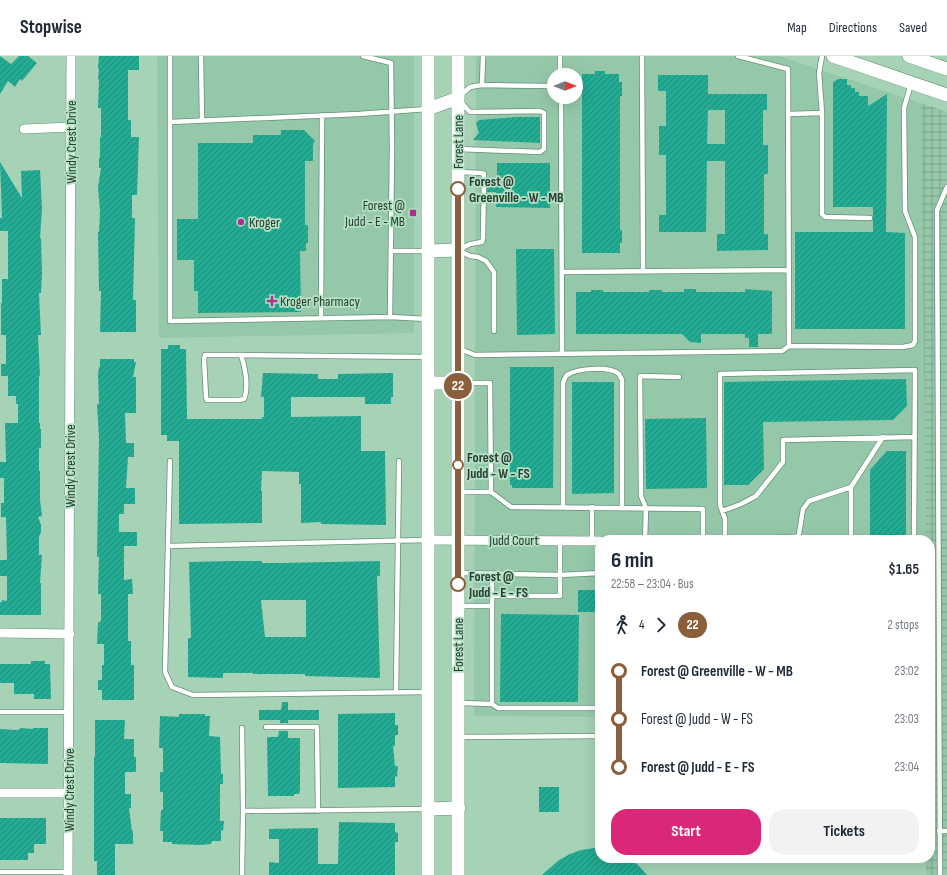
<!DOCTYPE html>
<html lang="en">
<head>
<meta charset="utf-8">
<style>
	:root { --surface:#fff; --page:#f2f2f3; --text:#1f2937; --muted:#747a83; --line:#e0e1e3; --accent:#db2777 }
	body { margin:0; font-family:"Sofia Sans Condensed",sans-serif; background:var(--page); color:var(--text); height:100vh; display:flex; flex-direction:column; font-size:15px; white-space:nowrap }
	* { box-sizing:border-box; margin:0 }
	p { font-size:13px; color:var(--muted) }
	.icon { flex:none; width:22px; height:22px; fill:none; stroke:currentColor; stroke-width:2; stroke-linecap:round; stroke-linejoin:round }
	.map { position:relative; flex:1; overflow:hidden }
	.sheet { position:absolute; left:595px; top:479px; width:340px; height:328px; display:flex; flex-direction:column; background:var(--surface); border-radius:16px; box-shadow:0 4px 16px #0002 }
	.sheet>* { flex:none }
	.badge { padding:0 8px; border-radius:13px; font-size:14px; line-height:26px }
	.needle { width:26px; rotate:90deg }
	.buttons { position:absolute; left:547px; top:12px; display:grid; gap:8px }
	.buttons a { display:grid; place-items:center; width:36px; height:36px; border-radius:50%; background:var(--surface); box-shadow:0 4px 16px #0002; font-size:20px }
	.map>.badge { position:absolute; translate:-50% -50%; box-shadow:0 0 0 2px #fff }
	.legs { display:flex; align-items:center; gap:6px; height:44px; padding:0 16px; font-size:13px }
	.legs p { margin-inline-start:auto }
	.head { display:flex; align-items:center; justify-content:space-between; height:68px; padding:0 16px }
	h1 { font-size:22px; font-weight:700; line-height:30px }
	.primary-button { display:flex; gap:8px; margin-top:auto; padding:8px 16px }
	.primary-button a { flex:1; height:46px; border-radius:16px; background:var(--accent); color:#fff; font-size:16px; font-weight:700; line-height:46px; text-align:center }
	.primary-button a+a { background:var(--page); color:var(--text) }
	ul { padding:0 16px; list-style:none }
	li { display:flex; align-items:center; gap:14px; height:48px; font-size:15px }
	li i { display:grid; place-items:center; width:6px; height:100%; margin:0 5px; background:currentColor }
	li i::after { content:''; width:10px; height:10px; margin:-5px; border:3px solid; border-radius:50%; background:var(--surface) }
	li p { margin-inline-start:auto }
	li:first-child i { background:linear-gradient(#0000 50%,currentColor 0) }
	li:last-child i { background:linear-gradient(currentColor 50%,#0000 0) }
	header { display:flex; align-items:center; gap:24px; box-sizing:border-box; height:56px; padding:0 20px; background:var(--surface); border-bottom:1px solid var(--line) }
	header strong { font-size:19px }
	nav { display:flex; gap:22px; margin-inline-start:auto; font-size:14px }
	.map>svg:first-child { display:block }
	.built { fill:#95c8a9; fill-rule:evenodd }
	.industrial { fill:url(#industrial-grid) }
	.building { fill:url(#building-hatch); fill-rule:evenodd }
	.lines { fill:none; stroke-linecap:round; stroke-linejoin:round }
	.lane-casing { stroke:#658f75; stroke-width:6 }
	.street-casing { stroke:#658f75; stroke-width:10 }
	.secondary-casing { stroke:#658f75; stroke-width:14 }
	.lane { stroke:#fff; stroke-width:4.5 }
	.street { stroke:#fff; stroke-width:9 }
	.secondary { stroke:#fff; stroke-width:13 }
	.line-1-casing { stroke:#fff; stroke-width:9 }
	.line-1 { stroke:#8b5e3c; stroke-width:6 }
	.stop-1-dot { fill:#fff; stroke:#8b5e3c; stroke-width:2 }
	.poi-dot { fill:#a7348f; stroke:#b2e0c3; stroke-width:1.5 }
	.labels { text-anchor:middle; stroke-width:3.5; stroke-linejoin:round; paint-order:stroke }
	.street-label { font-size:14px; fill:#2a3c31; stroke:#b2e0c3 }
	.stop-label { font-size:14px; font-weight:bold; fill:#2a3c31; stroke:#b2e0c3; text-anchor:start }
	.poi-label { font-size:14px; fill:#2a3c31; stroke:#b2e0c3; text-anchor:start }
</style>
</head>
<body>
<header>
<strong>Stopwise</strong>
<nav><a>Map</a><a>Directions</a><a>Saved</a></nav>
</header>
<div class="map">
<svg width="947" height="819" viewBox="0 0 947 819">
	<defs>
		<pattern id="industrial-grid" width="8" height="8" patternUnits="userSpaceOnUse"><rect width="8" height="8" fill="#95c8a9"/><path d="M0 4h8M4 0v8" fill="none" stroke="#7aa48a"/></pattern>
		<pattern id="building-hatch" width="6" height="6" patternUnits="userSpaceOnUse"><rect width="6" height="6" fill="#24ab93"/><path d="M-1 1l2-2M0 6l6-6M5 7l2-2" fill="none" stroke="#1f8c79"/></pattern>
	</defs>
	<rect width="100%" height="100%" fill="#a6d2b6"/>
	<path class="built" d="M157,0H414V277L159,282Z
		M476,0H779L921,47L926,484H600V661L474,660ZM554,19H576V41H554Z"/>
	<path class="industrial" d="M921,47L947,56V819H926V802H930V484H926Z"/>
	<path class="building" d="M0,0L11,8L19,0H28L37,7L22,25L20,23L15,31L8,25L0,38Z
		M99,0H139V14H128V64H131V81H139L137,139H132V162H135L133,244H136V276H100L101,235H99L98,176H99L100,155L98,131L101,112H99V102H100V81H101V52H98L99,24L98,23L99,14L98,12Z
		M595,15H605V18H619V26H622V40H620V174H622V187H620V197H582V18H595Z
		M658,19H708V38H767V54H763V89H768V118H764V178H768V194L717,195V178H725V105H707L706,176H659V159H666V99H659V70H666V35H658ZM708,54H725V88H707Z
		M838,23H847V29H851V32H855V36H859V40H868V50L887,38L886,176L905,177V273H795V176H873V151H833V26Z
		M516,61H540V87L473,84L479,77L476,67L479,64Z
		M281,74H304L315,85L313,88V105H305V169H308V187H306V195H300L301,256L198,257V235H194V204H177V163H198V87H253V79H281Z
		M0,106L22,142L21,115L40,114L42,153L40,182H41L42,218L41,237H39L41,279H38L40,320H39V367H40V373H41V392H39V415H40V444L42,460L38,461L41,469V476L39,481V499H42L40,527H41V559H0V546H2V544L7,545V520H0V504H7L6,461H1V447H4V422H0V406H6L5,367H18V348H16V340H8V320H1V308H6V279H1V247H2V223H8V175H0V162H2Z
		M497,107H550V152L496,151V136H487L488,123H497Z
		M516,193H554L555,278L517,279Z
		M684,233H696V236H745V233L772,235V278H758V291H749V282H745V278H701V287L690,286L682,278H576V236H591V234H603V236H649V234H662V236H684Z
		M168,289H180V293H186L187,363H262V361H264V341H261L263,317L318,318V323H338V318L393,317V341H391V348H365V341H291V361L361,360V395H385L386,469L321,468V466L301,467V428H299V416L262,415L261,435H262V467L179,468V385H167V379H161V293H168Z
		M100,303H134V306H136L133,321H136V357H125L126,387H134V401H128L126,432H135V448H124V458H119V476H137V490H124V524L132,523L133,538H128V585H131V609H134V644H102V634H98V624H102V609H104V588H97L98,567L101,565V538H98L99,501H97L99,382L97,348H99L98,319L99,311H100Z
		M510,311H554L553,432H512V429H510Z
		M906,323L907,350L893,364L763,366L764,413L748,429H724V326Z
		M572,326H614V437L572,438Z
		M706,362L707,432L646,433L645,363Z
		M887,395H906V484H870V414Z
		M232,505H262V507H281L380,505V520H377L380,622L305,620V618H253V617H223V622L188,621V582H191L189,506ZM261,544H306V581H265Z
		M578,534H600V556H578Z
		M501,558L579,559L578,646H500Z
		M31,605H45V608H50L51,643H34V638H14V627H0V608H31Z
		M282,646H288V654H319V664H288V667H280V664H259V654H281Z
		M395,657V669H398V679H395V690H393L395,710H398L397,721L395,720V731L338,732V658Z
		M179,658H205V660H210L209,680L220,681L221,718H223V728H220V765H224L223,775L221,774V785H212L211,788L200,789L172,788V786H163V775H160L161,754H163V736H160V716H163V692H159L160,660L179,661Z
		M95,664H125L124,683H134V701H136V716H125V738H131V752H129L132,775H133V788H115V819H97V805H94V701H95Z
		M20,672L33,673V672H48V708L0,707V673L17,674L20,673Z
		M279,675H288V682H300V735L299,738H294V740H268L267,681H278Z
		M539,731H559V756H539Z
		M0,762H46V788H34V797H28V804H0Z
		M339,766L395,767V776L398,777V786H395V819H269V806L279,807V783H269V773L318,772V808H338Z
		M594,792L600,793V802H629L639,810L647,819H542L559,804L570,798L581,794Z"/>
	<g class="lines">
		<g class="lane-casing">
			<path id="lane" d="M170,0V265L390,261L392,92L391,7L363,0
				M201,0L202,64
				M483,0L482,29L549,30
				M560,0V19
				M642,0L643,215
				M738,0L788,13L789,290
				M822,0L819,17L822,57V158L825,161L870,162
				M460,40L470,31L482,29
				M561,41L562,297
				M789,58L822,57
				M170,66L359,58L427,53
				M458,93L540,96L544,93V57L540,55L470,56L461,46
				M459,194L470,188L482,186L483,183L484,118L481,117L460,116
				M391,195H427
				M460,195L470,200L478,201L486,205L494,216V275
				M562,216L789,214
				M390,261L427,263
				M321,262L322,59
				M460,293L475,299L782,295L789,290L903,291L913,289L915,285V181L905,155L904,52L911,28
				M205,299H241C245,310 249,331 244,343L239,344H207L206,341L204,303Z
				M241,299L427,301
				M170,405L165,616L172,631L193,639L427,636
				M460,436H491L490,327H460
				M491,436L511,451L703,453V484
				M563,451V327C564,324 565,321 567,319C578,312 610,310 619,318C619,319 622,323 622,324V451
				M592,451V485
				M722,455L741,448L756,440L783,406V384L914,381
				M645,484L646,452L641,440L640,320L679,321
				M725,484V463L720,449V318L915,314L914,484
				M798,484L803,453L809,445L851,431L883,381
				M851,484V431
				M168,490L426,484
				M459,517L560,519V484
				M492,518V540
				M460,550H492
				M396,636L399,405
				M460,647L492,648V540H560V519L600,517
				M492,648L498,652H600
				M0,656H69
				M266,671H317L318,755
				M242,672L243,755
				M459,681L600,680
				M939,775H947
				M0,816H68
				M242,819L243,755L427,753
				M940,819L937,154L947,131"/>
		</g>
		<g class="street-casing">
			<path id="street" d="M24,73L71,71
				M428,484L600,485
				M769,484L798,483
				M0,577L70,578
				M0,737H69
				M68,819L71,0"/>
		</g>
		<g class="secondary-casing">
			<path id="secondary" d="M428,0V819
				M458,0V819
				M833,0L947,39
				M909,0L947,13
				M428,53L458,42
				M429,195L458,194
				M429,327H458
				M429,753L459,752"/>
		</g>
		<use href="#lane" class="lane"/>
		<use href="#street" class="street"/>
		<use href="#secondary" class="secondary"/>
	</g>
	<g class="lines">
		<g class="line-1-casing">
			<path id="line-1" d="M458,133V528"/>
		</g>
		<use href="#line-1" class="line-1"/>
	</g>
	<g class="stop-1-dot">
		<circle cx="458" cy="133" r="7"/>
		<circle cx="458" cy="409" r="5"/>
		<circle cx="458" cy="528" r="7"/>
	</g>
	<g class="poi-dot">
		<rect x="409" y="153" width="8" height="8" rx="2"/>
		<circle cx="241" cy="166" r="4"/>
		<path d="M270 239h4v4h4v4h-4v4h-4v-4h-4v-4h4z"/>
	</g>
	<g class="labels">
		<g class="street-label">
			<text transform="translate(71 86) rotate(-90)" y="5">Windy Crest Drive</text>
			<text transform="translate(458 86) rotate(-90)" y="5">Forest Lane</text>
			<text transform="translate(70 410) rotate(-90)" y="5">Windy Crest Drive</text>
			<text x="514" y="489">Judd Court</text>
			<text transform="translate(458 589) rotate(-90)" y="5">Forest Lane</text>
			<text transform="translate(69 734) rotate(-90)" y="5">Windy Crest Drive</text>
		</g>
		<g class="stop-label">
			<text x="469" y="130">Forest @<tspan x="469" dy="16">Greenville - W - MB</tspan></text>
			<text x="467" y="406">Forest @<tspan x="467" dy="16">Judd - W - FS</tspan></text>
			<text x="469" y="525">Forest @<tspan x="469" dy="16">Judd - E - FS</tspan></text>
		</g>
		<g class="poi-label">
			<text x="405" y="154" text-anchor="end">Forest @<tspan x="405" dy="16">Judd - E - MB</tspan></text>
			<text x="249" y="171">Kroger</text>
			<text x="280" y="250">Kroger Pharmacy</text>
		</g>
	</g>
</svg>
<div class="buttons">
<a><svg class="needle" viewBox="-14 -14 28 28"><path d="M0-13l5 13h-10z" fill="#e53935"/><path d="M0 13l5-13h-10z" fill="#747a83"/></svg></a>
</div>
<b class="badge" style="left:458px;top:330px;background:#8b5e3c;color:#fff">22</b>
<section class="sheet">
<div class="head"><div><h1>6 min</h1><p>22:58 – 23:04 · Bus</p></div><b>$1.65</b></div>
<div class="legs"><svg class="icon" aria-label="walk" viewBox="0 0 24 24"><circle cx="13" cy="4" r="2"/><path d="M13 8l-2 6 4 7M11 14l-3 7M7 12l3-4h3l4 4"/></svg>4<svg class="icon" aria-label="forward" viewBox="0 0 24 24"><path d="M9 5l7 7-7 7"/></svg><b class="badge" style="background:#8b5e3c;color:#fff">22</b><p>2 stops</p></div>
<ul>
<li><i style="color:#8b5e3c"></i><b>Forest @ Greenville - W - MB</b><p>23:02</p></li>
<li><i style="color:#8b5e3c"></i><span>Forest @ Judd - W - FS</span><p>23:03</p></li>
<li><i style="color:#8b5e3c"></i><b>Forest @ Judd - E - FS</b><p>23:04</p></li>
</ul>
<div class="primary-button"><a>Start</a><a>Tickets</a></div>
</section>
</div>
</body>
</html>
